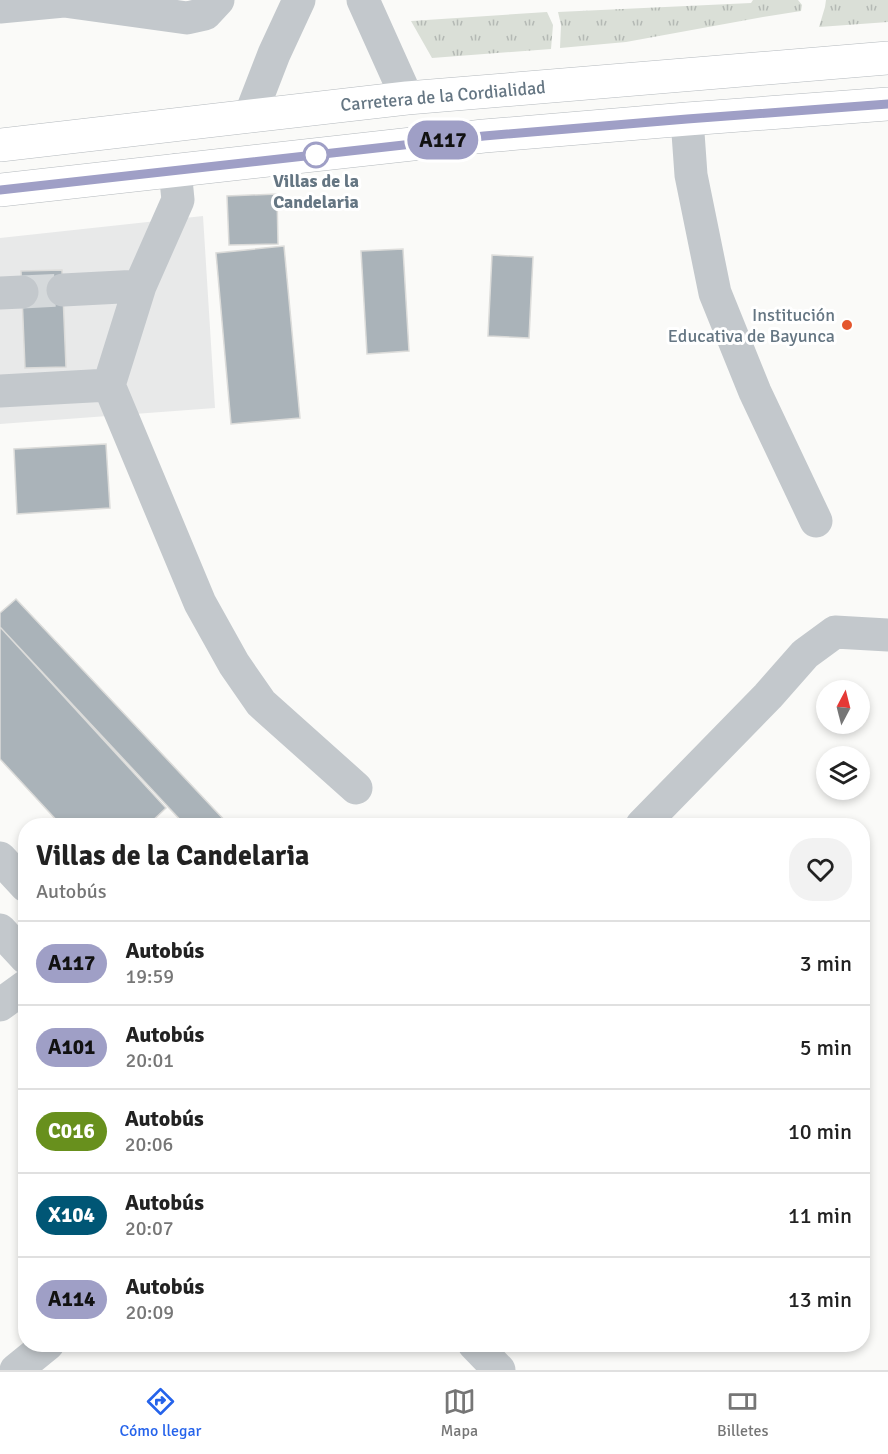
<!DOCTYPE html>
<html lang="es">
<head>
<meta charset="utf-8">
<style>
	:root { --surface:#fff; --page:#f2f2f2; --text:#222; --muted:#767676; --line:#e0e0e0; --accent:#2563eb }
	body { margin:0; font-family:Signika,sans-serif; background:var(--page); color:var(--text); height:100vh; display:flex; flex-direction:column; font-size:22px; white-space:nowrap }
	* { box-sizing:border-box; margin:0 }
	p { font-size:20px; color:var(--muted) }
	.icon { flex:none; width:33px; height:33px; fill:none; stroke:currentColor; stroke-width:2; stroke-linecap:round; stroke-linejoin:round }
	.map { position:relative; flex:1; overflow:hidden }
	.drawer { position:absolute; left:18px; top:818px; width:852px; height:534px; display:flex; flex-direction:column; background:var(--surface); border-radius:24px; box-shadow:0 3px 9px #0003 }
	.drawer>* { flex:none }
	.badge { padding:0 12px; border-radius:20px; font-size:21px; line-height:39px }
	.needle { width:39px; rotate:7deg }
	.fabs { position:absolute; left:816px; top:680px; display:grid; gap:12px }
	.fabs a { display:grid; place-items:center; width:54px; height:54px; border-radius:50%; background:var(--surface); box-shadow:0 3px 9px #0003; font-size:30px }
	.map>.badge { position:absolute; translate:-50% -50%; box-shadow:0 0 0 3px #fff }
	.round { display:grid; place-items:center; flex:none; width:63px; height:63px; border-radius:24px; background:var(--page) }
	.headline { display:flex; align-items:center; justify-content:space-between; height:102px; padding:0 18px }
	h1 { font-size:28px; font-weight:800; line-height:45px }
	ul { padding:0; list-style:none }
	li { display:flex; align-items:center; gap:18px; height:84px; padding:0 18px; border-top:2px solid var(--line) }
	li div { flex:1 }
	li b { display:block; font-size:22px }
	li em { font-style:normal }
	li .badge { min-width:66px; font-weight:700; text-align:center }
	.menu { display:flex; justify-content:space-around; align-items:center; height:84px; border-top:2px solid var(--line); background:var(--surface); font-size:16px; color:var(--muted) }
	.menu a { display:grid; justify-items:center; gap:3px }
	.menu .active { color:var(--accent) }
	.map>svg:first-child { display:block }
	.built { fill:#e8e9e9 }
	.grass { fill:url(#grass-tufts) }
	.building { fill:#aab3b9; stroke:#dcdcda; stroke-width:1.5 }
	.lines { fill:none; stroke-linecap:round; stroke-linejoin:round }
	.minor-tunnel { stroke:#d5d9db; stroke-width:33; stroke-dasharray:33 16; stroke-linecap:butt }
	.highway-casing { stroke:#b4b9bd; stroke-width:34 }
	.minor { stroke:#c3c8cc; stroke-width:33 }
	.highway { stroke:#fff; stroke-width:33 }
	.line-casing { stroke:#fff; stroke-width:14 }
	.line { stroke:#9f9fc6; stroke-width:9 }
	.stop-dot { fill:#fff; stroke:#9f9fc6; stroke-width:3 }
	.poi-dot { fill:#e4572e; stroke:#fff; stroke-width:2 }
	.labels { text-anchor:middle; stroke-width:6; stroke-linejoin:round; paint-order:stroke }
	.street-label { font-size:18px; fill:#657683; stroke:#fff }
	.stop-label { font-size:18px; font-weight:bold; fill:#657683; stroke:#fff }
	.poi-label { font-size:18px; fill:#657683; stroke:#fff; text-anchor:end }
</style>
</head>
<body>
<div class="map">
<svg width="888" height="1370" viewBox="0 0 888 1370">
	<defs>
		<pattern id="grass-tufts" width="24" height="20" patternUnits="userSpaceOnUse" patternTransform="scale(1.5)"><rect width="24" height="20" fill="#dadfd7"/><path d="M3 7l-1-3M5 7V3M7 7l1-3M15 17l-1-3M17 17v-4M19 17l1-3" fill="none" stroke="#b4b9b4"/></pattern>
	</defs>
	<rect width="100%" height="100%" fill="#fafaf8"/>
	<path class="built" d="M203,216L215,408L0,424V238Z"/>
	<path class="grass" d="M753,0H798L802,5L801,11L763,17L626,42L560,48L561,25L558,12L751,3Z
		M826,0H888V22L819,27L825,7Z
		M547,12L553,25L551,49L432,58L411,21Z"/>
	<path class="building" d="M277,194L278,244L229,245L227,196Z
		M284,246L300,418L231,424L216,253Z
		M403,249L409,351L367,354L361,251Z
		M492,255L533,257L529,338L488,336Z
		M62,270L66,367L25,368L21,271Z
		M106,444L110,508L17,514L14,449Z
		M16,599L229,825H185L0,627V613Z
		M0,627L166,808L148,825H61L0,759Z"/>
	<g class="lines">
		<path class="minor-tunnel" d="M22,292L63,290"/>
		<g class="highway-casing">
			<path id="highway" d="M0,145L407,98L888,58
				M0,190L484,136L687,119L888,104"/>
		</g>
		<path class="minor" d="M363,0L407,98
			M0,7L64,1L187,18L205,14L218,0
			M250,116L274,54L299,0
			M687,119L691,175L715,293L755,392L816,521
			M175,170L178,200L140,286L109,385L200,603L234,664L261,703L356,788
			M63,290L140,286
			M0,293L22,292
			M0,391L109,385
			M642,825L768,696L805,654L835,632L888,635
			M0,858L26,886
			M0,930L26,958
			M0,1005L26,986
			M474,1344L499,1370
			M16,1370L48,1344"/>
		<use href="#highway" class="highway"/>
	</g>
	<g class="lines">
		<g class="line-casing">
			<path id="line" d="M0,190L484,136L687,119L888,104"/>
		</g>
		<use href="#line" class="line"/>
	</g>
	<circle class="stop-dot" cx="316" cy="155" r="12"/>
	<circle class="poi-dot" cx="847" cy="325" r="6"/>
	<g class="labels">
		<g class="street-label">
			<text transform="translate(443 96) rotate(-5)" y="6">Carretera de la Cordialidad</text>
		</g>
		<g class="stop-label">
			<text x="316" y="187">Villas de la<tspan x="316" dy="21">Candelaria</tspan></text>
		</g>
		<g class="poi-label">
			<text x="835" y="321">Institución<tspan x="835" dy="21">Educativa de Bayunca</tspan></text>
		</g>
	</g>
</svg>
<div class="fabs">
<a><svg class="needle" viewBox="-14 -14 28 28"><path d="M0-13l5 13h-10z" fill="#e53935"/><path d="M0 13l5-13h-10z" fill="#767676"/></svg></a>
<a><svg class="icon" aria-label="layers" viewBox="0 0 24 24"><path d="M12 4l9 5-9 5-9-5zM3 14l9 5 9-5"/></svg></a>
</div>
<b class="badge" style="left:443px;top:140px;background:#9f9fc6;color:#111">A117</b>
<section class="drawer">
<div class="headline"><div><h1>Villas de la Candelaria</h1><p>Autobús</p></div><a class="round"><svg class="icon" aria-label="heart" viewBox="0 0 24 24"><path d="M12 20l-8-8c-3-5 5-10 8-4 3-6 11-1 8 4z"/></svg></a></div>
<ul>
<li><span class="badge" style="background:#9f9fc6;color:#111">A117</span><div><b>Autobús</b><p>19:59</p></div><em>3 min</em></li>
<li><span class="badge" style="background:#9f9fc6;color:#111">A101</span><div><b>Autobús</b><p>20:01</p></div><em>5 min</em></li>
<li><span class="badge" style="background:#68901d;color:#fff">C016</span><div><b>Autobús</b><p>20:06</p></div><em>10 min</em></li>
<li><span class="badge" style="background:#005675;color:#fff">X104</span><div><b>Autobús</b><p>20:07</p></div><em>11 min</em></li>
<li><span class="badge" style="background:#9f9fc6;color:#111">A114</span><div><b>Autobús</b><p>20:09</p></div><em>13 min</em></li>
</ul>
</section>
</div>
<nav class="menu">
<a class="active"><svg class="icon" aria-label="directions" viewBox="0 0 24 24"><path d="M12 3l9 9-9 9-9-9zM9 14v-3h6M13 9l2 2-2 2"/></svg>Cómo llegar</a>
<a><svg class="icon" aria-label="map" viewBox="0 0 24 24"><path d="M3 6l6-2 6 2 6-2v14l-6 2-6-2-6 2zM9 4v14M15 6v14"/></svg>Mapa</a>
<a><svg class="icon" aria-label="tickets" viewBox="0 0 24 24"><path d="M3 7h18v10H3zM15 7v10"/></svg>Billetes</a>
</nav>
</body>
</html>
